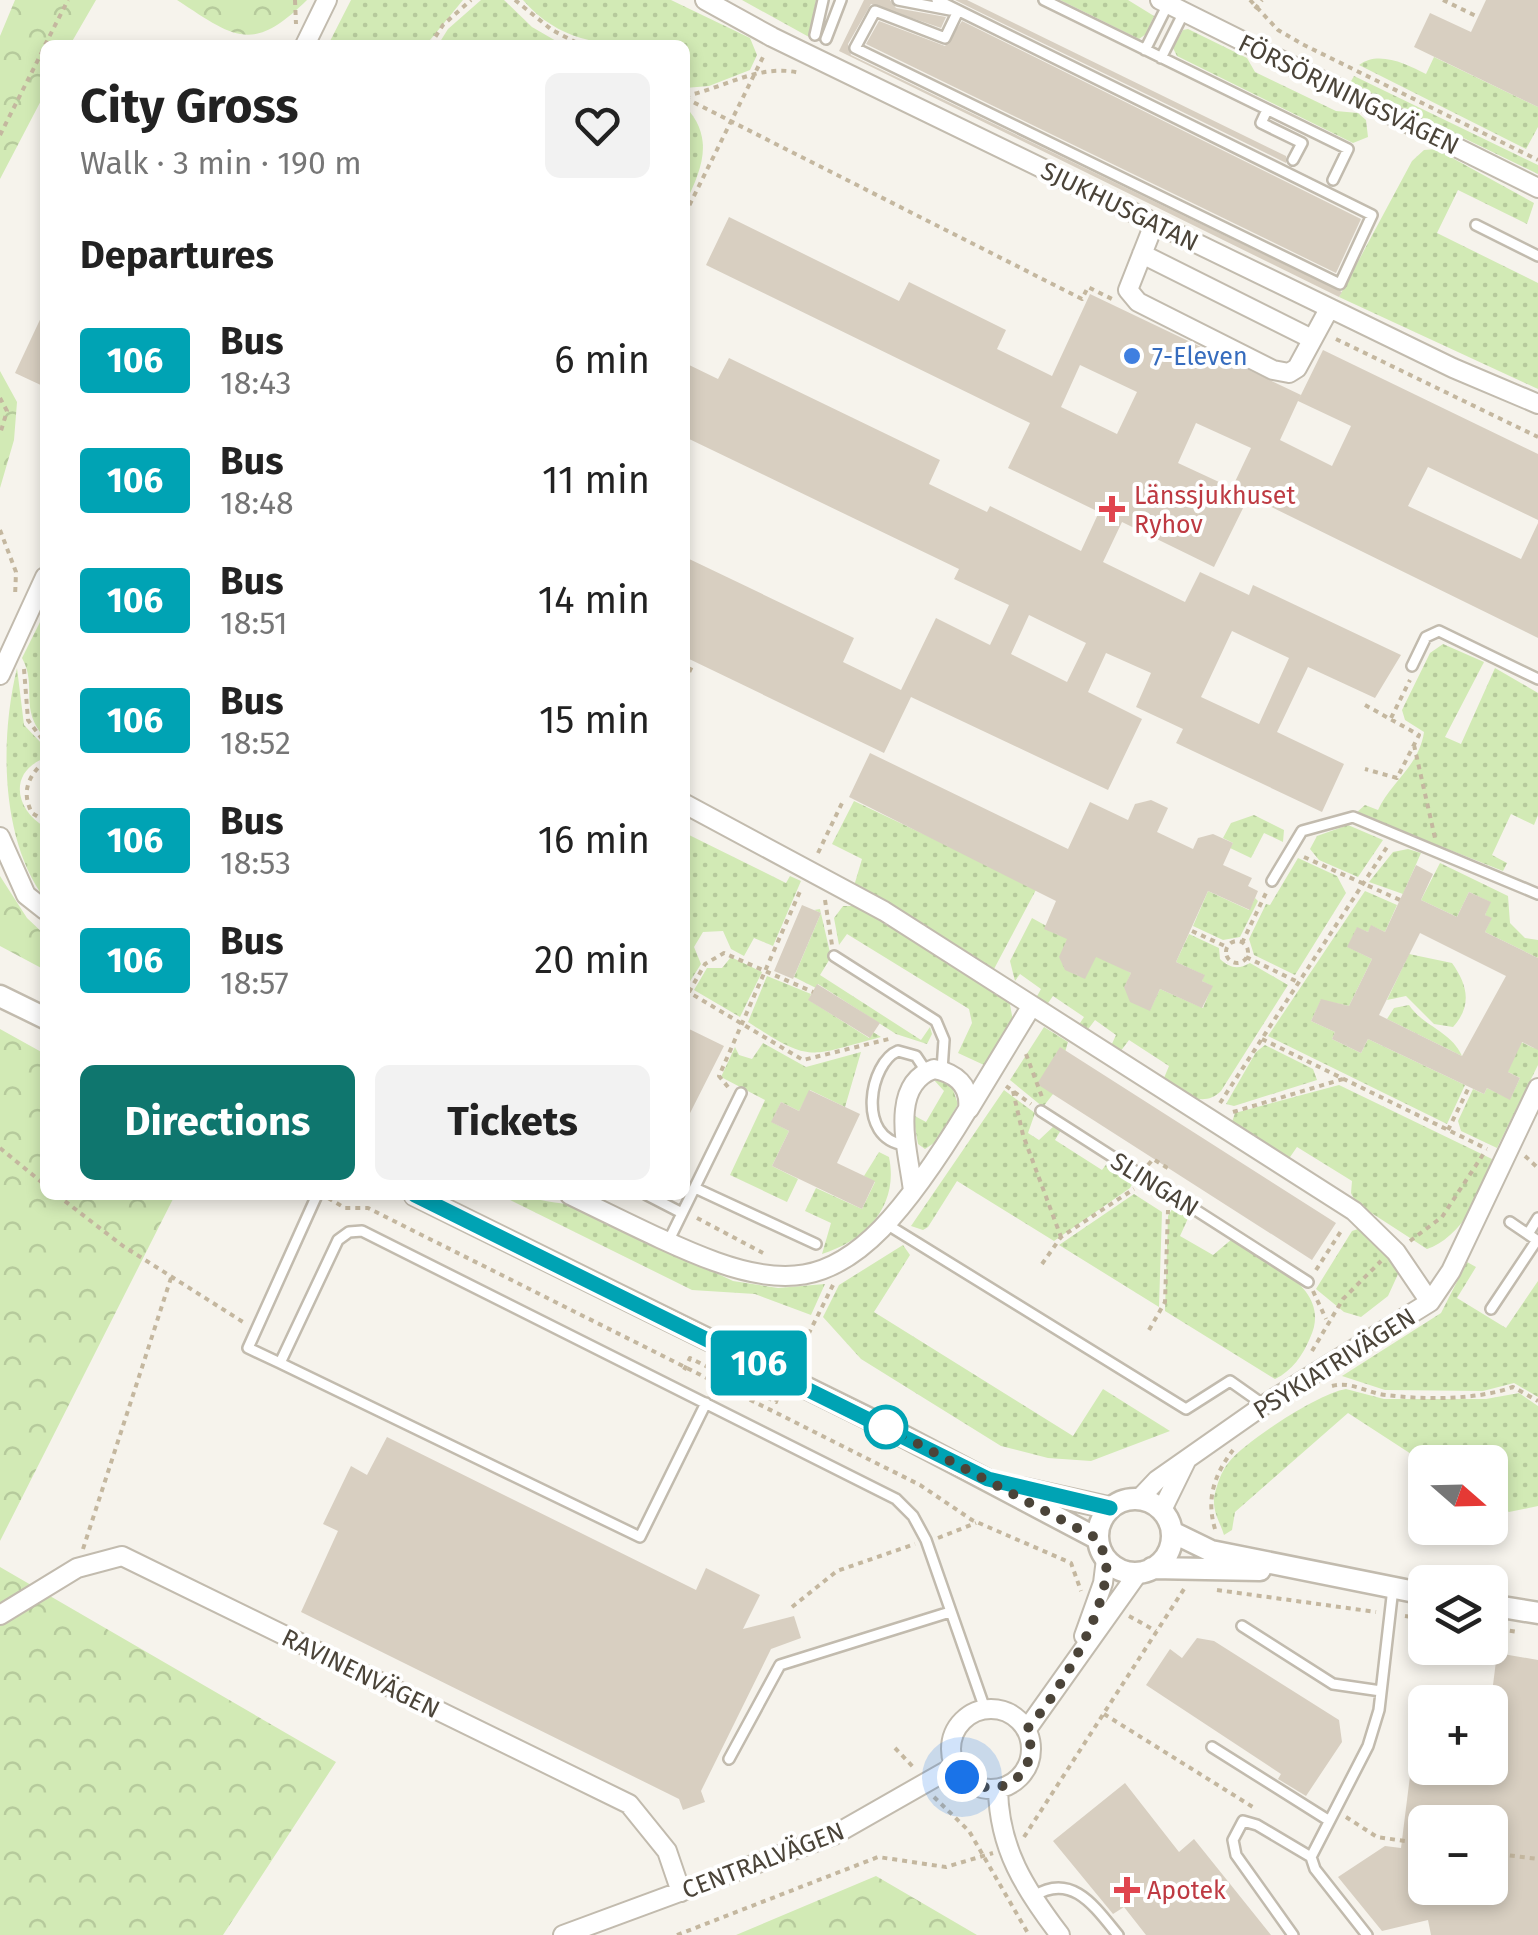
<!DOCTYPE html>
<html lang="en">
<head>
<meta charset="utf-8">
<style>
	:root { --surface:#fff; --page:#f2f2f2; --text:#222; --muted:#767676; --accent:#0f766e }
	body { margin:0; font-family:"Fira Sans",sans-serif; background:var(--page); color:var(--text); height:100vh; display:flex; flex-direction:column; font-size:38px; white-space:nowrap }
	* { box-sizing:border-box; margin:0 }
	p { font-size:32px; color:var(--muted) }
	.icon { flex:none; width:55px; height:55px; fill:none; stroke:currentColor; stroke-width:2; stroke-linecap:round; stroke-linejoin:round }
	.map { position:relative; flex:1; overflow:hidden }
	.drawer { position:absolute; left:40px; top:40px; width:650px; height:1160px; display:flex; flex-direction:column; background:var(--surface); border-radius:15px; box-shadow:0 5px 15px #0003 }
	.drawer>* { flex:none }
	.badge { padding:0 20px; border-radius:8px; font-size:35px; line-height:65px }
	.needle { width:65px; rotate:110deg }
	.controls { position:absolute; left:1408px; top:1445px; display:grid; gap:20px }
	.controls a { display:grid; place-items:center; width:100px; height:100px; border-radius:15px; background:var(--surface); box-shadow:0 5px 15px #0003; font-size:50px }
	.you { position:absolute; width:50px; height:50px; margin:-25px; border:8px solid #fff; border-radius:50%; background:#1a73e8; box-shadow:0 0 0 15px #1a73e833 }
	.map>.badge { position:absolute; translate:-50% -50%; box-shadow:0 0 0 5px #fff }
	h2 { padding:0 40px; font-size:38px; line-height:90px }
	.round { display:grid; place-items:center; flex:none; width:105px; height:105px; border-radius:15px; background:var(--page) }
	.headline { display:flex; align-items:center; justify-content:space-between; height:170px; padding:0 40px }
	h1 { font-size:48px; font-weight:700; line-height:75px }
	.action { display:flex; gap:20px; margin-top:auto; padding:20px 40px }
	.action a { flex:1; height:115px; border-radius:15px; background:var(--accent); color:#fff; font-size:40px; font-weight:700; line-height:115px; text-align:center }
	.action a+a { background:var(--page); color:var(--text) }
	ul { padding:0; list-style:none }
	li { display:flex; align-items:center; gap:30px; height:120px; padding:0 40px }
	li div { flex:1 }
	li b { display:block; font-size:38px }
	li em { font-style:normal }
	li .badge { min-width:110px; font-weight:700; text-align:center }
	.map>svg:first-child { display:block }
	.grass { fill:url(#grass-dots) }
	.forest { fill:url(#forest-crowns) }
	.building { fill:#d8cfc1; fill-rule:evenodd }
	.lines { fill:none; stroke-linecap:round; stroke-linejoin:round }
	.service-casing { stroke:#c2bbae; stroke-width:14 }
	.minor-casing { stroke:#c2bbae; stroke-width:22 }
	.tertiary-casing { stroke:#c2bbae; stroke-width:25 }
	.path { stroke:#c4b79f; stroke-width:4; stroke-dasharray:5 5; stroke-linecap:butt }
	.service { stroke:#fff; stroke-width:9 }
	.minor { stroke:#fff; stroke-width:18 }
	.tertiary { stroke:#fff; stroke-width:20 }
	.line-casing { stroke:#fff; stroke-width:22 }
	.line { stroke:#00a3b4; stroke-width:15 }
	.walk { stroke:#4b4439; stroke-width:10; stroke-dasharray:0 18 }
	.shop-dot { fill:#3f7fe0; stroke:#fff; stroke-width:4 }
	.health-dot { fill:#e0444e; stroke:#fff; stroke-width:4 }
	.stop-dot { fill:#fff; stroke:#00a3b4; stroke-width:5 }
	.labels { text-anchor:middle; stroke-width:8; stroke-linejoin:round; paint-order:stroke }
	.street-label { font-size:25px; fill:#4b4439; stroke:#fff }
	.shop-label { font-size:25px; fill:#366cbe; stroke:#fff; text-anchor:start }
	.health-label { font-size:25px; fill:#be3a42; stroke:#fff; text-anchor:start }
</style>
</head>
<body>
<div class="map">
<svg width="1538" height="1935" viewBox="0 0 1538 1935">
	<defs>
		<pattern id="grass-dots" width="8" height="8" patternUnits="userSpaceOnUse" patternTransform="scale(2.5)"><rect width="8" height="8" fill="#d2eab5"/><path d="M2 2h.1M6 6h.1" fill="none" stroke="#b6ca9c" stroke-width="1.8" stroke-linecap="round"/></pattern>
		<pattern id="forest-crowns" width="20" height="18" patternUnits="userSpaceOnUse" patternTransform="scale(2.5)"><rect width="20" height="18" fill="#d2eab5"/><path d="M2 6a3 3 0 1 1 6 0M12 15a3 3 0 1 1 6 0" fill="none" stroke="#b6ca9c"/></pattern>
	</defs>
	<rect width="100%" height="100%" fill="#f6f3ec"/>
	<path class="grass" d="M351,0H463L426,45H328Z
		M481,0H504L532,27L563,45H438L448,29Z
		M523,0H671L750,38L757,55L750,70L709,86L685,88V45C624,45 568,52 523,0Z
		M742,0H816L809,37Z
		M1060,0H1128L1154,16L1146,34L1139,39Z
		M1188,29L1247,58L1255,72L1336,111L1358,113L1366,120L1368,137L1353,143L1177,56L1173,48L1183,30Z
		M1434,57L1538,107V127L1526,149L1359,65C1378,50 1407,64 1426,74Z
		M1354,76L1538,165V174L1350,83Z
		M685,106C715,138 702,169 685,204Z
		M1436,149L1534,203L1527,224L1458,190L1437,233L1538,283V389L1339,297L1412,161L1424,150Z
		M45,612V738C18,708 38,687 22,658Z
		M1443,644L1484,662L1445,737L1461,744L1495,668L1538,693V815L1534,825L1511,814L1492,855L1507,863L1503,871L1356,813L1365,805L1378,810C1391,782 1419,766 1424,732L1405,720L1402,710L1430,653Z
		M17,668L24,725L45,747V758C8,772 15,810 45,827V899C0,839 0,738 17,668Z
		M854,801L1037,888L994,969L989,972L854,886L862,859L832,844Z
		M1254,815L1284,830L1283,842L1264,833L1251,858L1230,848L1233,843L1223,838L1231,823Z
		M1348,825L1383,840L1358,877L1319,860L1310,849L1317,836Z
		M685,833L786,883L790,876L801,881L773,946L754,938L744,956L731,949L723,931L703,932L694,947L701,964L687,986Z
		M1408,849L1421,853L1403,894L1369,882L1393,852Z
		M1298,858L1337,876L1346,893L1295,975L1254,955L1249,939L1266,904L1270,905Z
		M1440,863L1508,896L1510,923L1525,938L1538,940V958L1485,932L1491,919L1485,915L1490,902L1469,892L1457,917L1421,900Z
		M1208,891L1249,910L1255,898L1258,901L1240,937L1223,940L1193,926Z
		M1365,891L1397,905L1385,932L1372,926L1368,932L1357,928L1348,947L1372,959L1349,1006L1321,1000L1311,1021L1335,1032L1332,1039L1361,1053L1368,1039L1465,1085L1447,1124L1268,1036Z
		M843,906H856L1009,999L1013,1021L984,1065L958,1053L972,1023L969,1009L847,934L839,945L834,918Z
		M820,909L831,957L820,975L921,1040L930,1027L932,1034L927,1044L896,1034L818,984L816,988L794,977L821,913L814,910Z
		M1032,918L1131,973L1125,987L1150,1010L1160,989L1203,1008L1212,986L1202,981L1204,975L1176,962L1189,934L1219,948L1220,959C1230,968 1238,970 1250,963L1288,985L1221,1091C1203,1109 1180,1094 1164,1078L1169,1066L1129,1040L1120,1052L1111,1046L1116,1035L1095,1020L1086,1032L1078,1026L1084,1017L1053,996L1046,1006L1035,1000L1041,989L1020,974L1015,981L1010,961Z
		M1409,954L1452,963C1467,984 1473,1005 1453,1027L1434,1024L1406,996L1387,1000Z
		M731,957L762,972L740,1017L694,990L707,968H722Z
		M767,976L811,994L809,1000L869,1038L873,1032L881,1037C808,1056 813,1064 748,1022Z
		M1409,1005C1424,1027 1451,1031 1462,1056L1387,1019L1394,1008Z
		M1044,1027L1068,1042L1053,1094L1043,1107L1010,1080Z
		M1512,1038L1534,1048L1538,1040V1065L1497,1148L1461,1131L1458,1121L1473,1089L1484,1094L1487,1088L1510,1099L1520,1078L1508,1072Z
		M763,1043L806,1067L861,1052L845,1107L810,1090L799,1111L781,1102L772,1122L789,1131L772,1166L798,1179L787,1202L730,1175L765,1100L721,1077L735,1047L739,1055L752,1059Z
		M1265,1045L1313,1069L1317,1080L1234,1106L1226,1104L1256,1052Z
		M934,1080L951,1084L958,1104L937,1141L925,1149L918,1144L913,1115L926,1122L944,1091Z
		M1339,1085L1492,1159C1488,1190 1459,1239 1427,1249L1356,1203L1351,1193L1352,1181L1297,1147L1288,1160L1232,1122L1235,1113Z
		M1004,1090L1035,1113L1028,1133L1039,1140L1055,1125L1061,1130L1055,1140L1102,1170L1108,1162L1135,1179L1130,1188L1054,1241L957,1181L928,1227L923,1230L911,1226Z
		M879,1152L889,1157C899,1205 867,1240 822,1254L831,1223L805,1211L816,1188L862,1209L875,1182L864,1176Z
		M1134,1194L1162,1212L1159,1307L1059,1245Z
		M500,1195C526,1195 546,1203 571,1204L733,1281L778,1288L825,1284L811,1315L755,1294L692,1290Z
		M1175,1204L1190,1214L1180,1236L1213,1255L1232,1239C1267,1262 1334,1288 1310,1338C1303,1355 1292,1371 1275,1379L1165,1311L1168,1216Z
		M1358,1229L1382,1243L1399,1272L1388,1296L1361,1317L1344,1312L1316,1289L1352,1231Z
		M903,1245L910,1255L874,1312L1073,1436L1103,1389L1170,1431L1091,1461L1048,1458L1001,1446L861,1359L823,1317L839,1285Z
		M1467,1262L1476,1267L1457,1298L1506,1328L1538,1281V1397L1514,1383L1483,1391L1385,1390L1342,1376L1441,1313Z
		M1346,1389L1384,1399H1486L1519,1393L1538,1406V1506L1509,1512L1490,1500V1462L1425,1463L1348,1413L1235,1512L1232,1530L1224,1535C1220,1522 1213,1513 1214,1498C1216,1487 1221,1471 1229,1462C1246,1441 1319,1393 1346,1389Z"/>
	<path class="forest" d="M15,0H96L70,45H45V93L0,179V36Z
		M177,0H307C252,54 235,38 177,0Z
		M0,371L17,402L14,440L0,488Z
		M0,876L27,918L45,935V970L0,946Z
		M0,1029L45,1054V1195H175L0,1541Z
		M0,1567L336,1762L223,1935H0Z
		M876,1876L977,1935H736Z"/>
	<path class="building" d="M864,0H890L896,8L946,17L941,28L871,4L848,44L851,55L1342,292L1339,297L839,51Z
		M955,0H967L1286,156V163Z
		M1486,0H1538V107L1414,47L1430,13L1471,32Z
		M879,21L945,46L962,21L1361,219L1336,273L866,44Z
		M729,217L899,301L909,282L1006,330L997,349L1052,376L1090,294L1301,395L1298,401L1323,350L1538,454V520L1428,467L1408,506L1521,559L1538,523V638L1249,496L1214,567L1122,522L1103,562L1185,602L1200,572L1249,595L1253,585L1401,655L1375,698L1308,667L1277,732L1344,764L1322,812L1176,743L1183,729L1136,707L1151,673L1106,653L1088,692L1142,719L1108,790L911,697L884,753L685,657V557L854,638L843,662L901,690L936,618L990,645L1009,605L954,579L959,569L685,437V363L718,379L729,358L940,460L929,484L987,512L990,506L1081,551L1099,512L1008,468L1030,423L706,265ZM1080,365L1137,392L1117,434L1061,407ZM1298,401L1351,426L1332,466L1280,440ZM1196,423L1251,448L1232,488L1178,463ZM1029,615L1086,643L1067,682L1011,654ZM1232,631L1289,658L1259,724L1201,697Z
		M45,309V387L15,373Z
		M870,753L1068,849L1090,802L1128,820L1135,804L1151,800L1168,808L1157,832L1193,849L1198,838L1213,834L1233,843L1223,865L1252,878L1248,886L1258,891L1250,910L1208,891L1176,962L1205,975L1202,981L1213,986L1202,1008L1160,989L1150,1011L1130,1002L1124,987L1131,973L1096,957L1085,979L1065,970L1059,957L1067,939L1044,929L1056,901L849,797Z
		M1416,865L1433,874L1421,900L1457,917L1469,892L1491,902L1485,915L1492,918L1485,932L1538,958V1050L1522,1042L1508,1072L1520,1078L1510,1100L1487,1088L1484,1094L1368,1039L1361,1053L1332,1039L1335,1032L1311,1021L1321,999L1349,1006L1372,959L1347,947L1357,927L1368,932L1371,925L1385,932ZM1420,933L1506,976L1462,1056L1379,1015Z
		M802,905L821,913L793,979L774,971Z
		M817,984L880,1023L870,1038L808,1000Z
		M685,1027L724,1046L685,1123Z
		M1060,1047L1336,1223L1312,1260L1037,1084Z
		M809,1090L860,1114L837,1163L875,1181L862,1209L772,1166L789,1131L771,1122L781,1102L799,1111Z
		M387,1437L696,1590L706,1568L760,1595L743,1629L794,1616L801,1638L771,1649L701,1791L705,1802L683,1810L679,1799L301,1612L338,1531L323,1524L351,1466L367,1475Z
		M1197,1638L1214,1641L1339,1720L1342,1742L1306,1796L1278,1779L1281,1774L1146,1685L1170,1649L1182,1658Z
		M1497,1653L1538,1660V1935H1431L1428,1920L1382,1931L1338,1877L1385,1846L1401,1848L1411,1768H1490V1709ZM1425,1822H1490V1888H1425Z
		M1125,1783L1179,1852L1194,1839L1271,1935H1146L1124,1907L1113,1914L1053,1841Z"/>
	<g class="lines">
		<g class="service-casing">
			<path id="service" d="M898,0L950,10
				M937,0L1372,215L1340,284L855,48L875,11L945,38L958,11
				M1044,0L1348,149L1333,180
				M815,35L823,0
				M826,39L841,0
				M1145,50L1168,4
				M1161,58L1184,12
				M1267,110L1261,123L1302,143L1293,160
				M1476,225L1538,256
				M1412,666L1426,637L1439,631L1538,679
				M1272,881L1302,831L1353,817L1538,894
				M834,956L936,1021L944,1040L942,1070
				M1041,1111L1308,1282
				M905,1145C855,1139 870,1062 898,1051L916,1056L926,1071
				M695,1188L816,1244
				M317,1195L248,1348L280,1363L338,1240L349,1232L362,1231L896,1499L913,1516L926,1540L985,1709
				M647,1195L682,1213
				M1510,1222L1538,1241
				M888,1225L1186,1409L1230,1381L1264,1405
				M1528,1234L1538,1218
				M668,1242L741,1093
				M1491,1309L1537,1240
				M280,1363L640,1537L706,1403
				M1242,1626L1333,1684L1381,1691
				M1212,1747L1328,1820
				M729,1759L780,1665L950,1612
				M1034,1896C1072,1872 1095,1907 1118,1935
				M1293,1935L1236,1855L1233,1840L1243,1821L1257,1825L1311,1857
				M1367,1935L1315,1869L1311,1857L1368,1746L1379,1710L1393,1588"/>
		</g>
		<g class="minor-casing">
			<path id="minor" d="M705,0L772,37L1453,368L1538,404
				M1160,0L1538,188
				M305,45L327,0
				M1154,224L1128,290L1138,302L1273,370L1289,373L1297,368L1329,309
				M1142,254L1312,339
				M0,675L45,577
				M685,804L884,911L1354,1211L1396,1252L1430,1302
				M0,837L26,895L45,910
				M969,1109L1031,1007
				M570,1195C784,1299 831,1334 968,1109C971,1085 955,1073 934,1069C887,1085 909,1154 913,1191
				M1139,1499L1157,1480L1264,1405L1430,1302L1451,1271L1538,1088
				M1162,1510L1186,1461
				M0,1615L77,1568L122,1556L629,1804L667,1851L681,1892
				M1084,1636L1103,1583L1106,1559
				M951 1749a40 40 0 1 1 80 0a40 40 0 1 1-80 0Z
				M1027,1729L1138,1573
				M998,1789C999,1849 1025,1889 1060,1935
				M563,1935L834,1835L955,1766"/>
		</g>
		<g class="tertiary-casing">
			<path id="tertiary" d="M0,996L45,1018
				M415,1195L886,1427L1098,1539
				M1024,1489L1110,1508
				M1098 1536a37 37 0 1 1 74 0a37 37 0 1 1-74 0Z
				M1172,1532L1211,1551L1425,1594
				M1152,1568L1260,1570
				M1490,1605L1538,1613"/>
		</g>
		<path class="path" d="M295,0L296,24
			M515,0L552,30L581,45
			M1250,0L1278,30L1302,44L1538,160
			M1443,0L1478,17
			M1255,9L1262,0
			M45,45L68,0
			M430,45L443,25L471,0
			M685,96C725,88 759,63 800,73
			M685,98L1082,299L1088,287L1112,299
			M0,135L45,46
			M685,214L765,53
			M1336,339L1538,437
			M0,398L7,411L0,434
			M0,530L16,572L15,597
			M24,669L28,720L45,743
			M685,681L693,664
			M1365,705L1419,735L1397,778L1365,769
			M1391,718L1410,680
			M1414,745L1435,838
			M45,761C28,776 21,792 32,813L45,821
			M818,853L844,799
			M1304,857L1400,900
			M825,900L832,945
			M1192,931L1227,947
			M1226 952a11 11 0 1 1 22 0a11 11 0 1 1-22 0Z
			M1242,943L1266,893
			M1246,957L1300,983
			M685,990L803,1060L893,1038
			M689,992L705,964L724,953L813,992
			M1262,1039L1487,1149
			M1026,1054L1042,1097
			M1006,1086L1031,1104
			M728,1087L719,1076L801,889
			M1013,1091L1023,1135L1061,1237
			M1220,1103L1387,847
			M1233,1112L1343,1079
			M1448,1130L1469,1087
			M0,1148L45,1185
			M1525,1156L1538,1168
			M1148,1165L1153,1159L1166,1167L1163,1172
			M57,1195L123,1246L243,1322
			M328,1198L345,1208H368L920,1485L972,1520L1071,1563L1081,1591
			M697,1218L763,1253
			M1410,1241L1442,1217L1486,1150
			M1042,1264L1061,1237L1134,1189
			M1316,1270L1343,1228
			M1313,1291L1326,1319
			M1149,1330L1165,1302L1168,1210
			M1312,1351L1343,1299L1381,1261
			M795,1361L833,1285
			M684,1370L690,1358L776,1402L778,1397
			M1332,1386C1352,1381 1367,1393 1386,1395C1424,1400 1477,1400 1513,1387L1538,1401
			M1215,1529C1206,1499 1214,1475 1233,1450
			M938,1538L976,1523
			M83,1549L171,1278
			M1217,1590L1376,1612
			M792,1607L837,1571L915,1544
			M1129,1616L1156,1631
			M1405,1616L1425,1619
			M1490,1628L1518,1632
			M1104,1714L1256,1809
			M895,1748L915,1769
			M934,1797L969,1831L1029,1935
			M1346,1817L1377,1837L1425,1844
			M1024,1837L1184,1589
			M1490,1853L1538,1859
			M677,1935L878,1857L946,1867L993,1853"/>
		<use href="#service" class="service"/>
		<use href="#minor" class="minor"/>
		<use href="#tertiary" class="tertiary"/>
	</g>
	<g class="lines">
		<g class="line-casing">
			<path id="line" d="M415,1195L988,1479L1110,1508"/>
		</g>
		<use href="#line" class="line"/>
		<path class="walk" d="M886,1427L1098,1539C1100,1546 1105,1554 1106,1561C1111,1606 1057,1697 1027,1729C1043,1773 999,1805 962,1777"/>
	</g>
	<circle class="shop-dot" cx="1132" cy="356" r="10"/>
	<g class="health-dot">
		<path d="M1107 494h10v10h10v10h-10v10h-10v-10h-10v-10h10z"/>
		<path d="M1122 1875h10v10h10v10h-10v10h-10v-10h-10v-10h10z"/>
	</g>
	<circle class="stop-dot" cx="886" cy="1427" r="20"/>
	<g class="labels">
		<g class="street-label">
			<text transform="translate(1349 94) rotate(26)" y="9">FÖRSÖRJNINGSVÄGEN</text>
			<text transform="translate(1120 206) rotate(26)" y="9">SJUKHUSGATAN</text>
			<text transform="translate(1155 1184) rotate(32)" y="9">SLINGAN</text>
			<text transform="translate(1334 1363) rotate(-32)" y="9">PSYKIATRIVÄGEN</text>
			<text transform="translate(361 1673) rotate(26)" y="9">RAVINENVÄGEN</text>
			<text transform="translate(763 1860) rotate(-21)" y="9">CENTRALVÄGEN</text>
		</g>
		<g class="shop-label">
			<text x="1152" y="365">7-Eleven</text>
		</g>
		<g class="health-label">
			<text x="1134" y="504">Länssjukhuset<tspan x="1134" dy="29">Ryhov</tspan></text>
			<text x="1147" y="1899">Apotek</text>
		</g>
	</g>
</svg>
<div class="controls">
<a><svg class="needle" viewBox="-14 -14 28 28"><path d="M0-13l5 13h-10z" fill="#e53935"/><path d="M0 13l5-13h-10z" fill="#767676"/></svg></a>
<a><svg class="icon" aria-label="layers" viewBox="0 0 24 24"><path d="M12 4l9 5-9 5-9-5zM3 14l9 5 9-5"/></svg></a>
<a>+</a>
<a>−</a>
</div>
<div class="you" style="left:962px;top:1777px"></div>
<b class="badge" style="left:759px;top:1363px;background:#00a3b4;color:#fff">106</b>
<section class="drawer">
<div class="headline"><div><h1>City Gross</h1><p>Walk · 3 min · 190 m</p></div><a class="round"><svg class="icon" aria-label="heart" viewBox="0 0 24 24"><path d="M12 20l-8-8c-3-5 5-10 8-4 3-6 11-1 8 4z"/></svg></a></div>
<h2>Departures</h2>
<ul>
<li><span class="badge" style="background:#00a3b4;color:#fff">106</span><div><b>Bus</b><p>18:43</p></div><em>6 min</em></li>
<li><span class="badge" style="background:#00a3b4;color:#fff">106</span><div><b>Bus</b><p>18:48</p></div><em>11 min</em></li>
<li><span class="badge" style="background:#00a3b4;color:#fff">106</span><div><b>Bus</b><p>18:51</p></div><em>14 min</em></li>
<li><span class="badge" style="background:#00a3b4;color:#fff">106</span><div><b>Bus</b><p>18:52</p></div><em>15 min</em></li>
<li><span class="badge" style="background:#00a3b4;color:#fff">106</span><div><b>Bus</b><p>18:53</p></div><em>16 min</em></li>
<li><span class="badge" style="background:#00a3b4;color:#fff">106</span><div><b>Bus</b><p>18:57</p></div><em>20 min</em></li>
</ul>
<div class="action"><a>Directions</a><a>Tickets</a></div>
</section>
</div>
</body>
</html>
